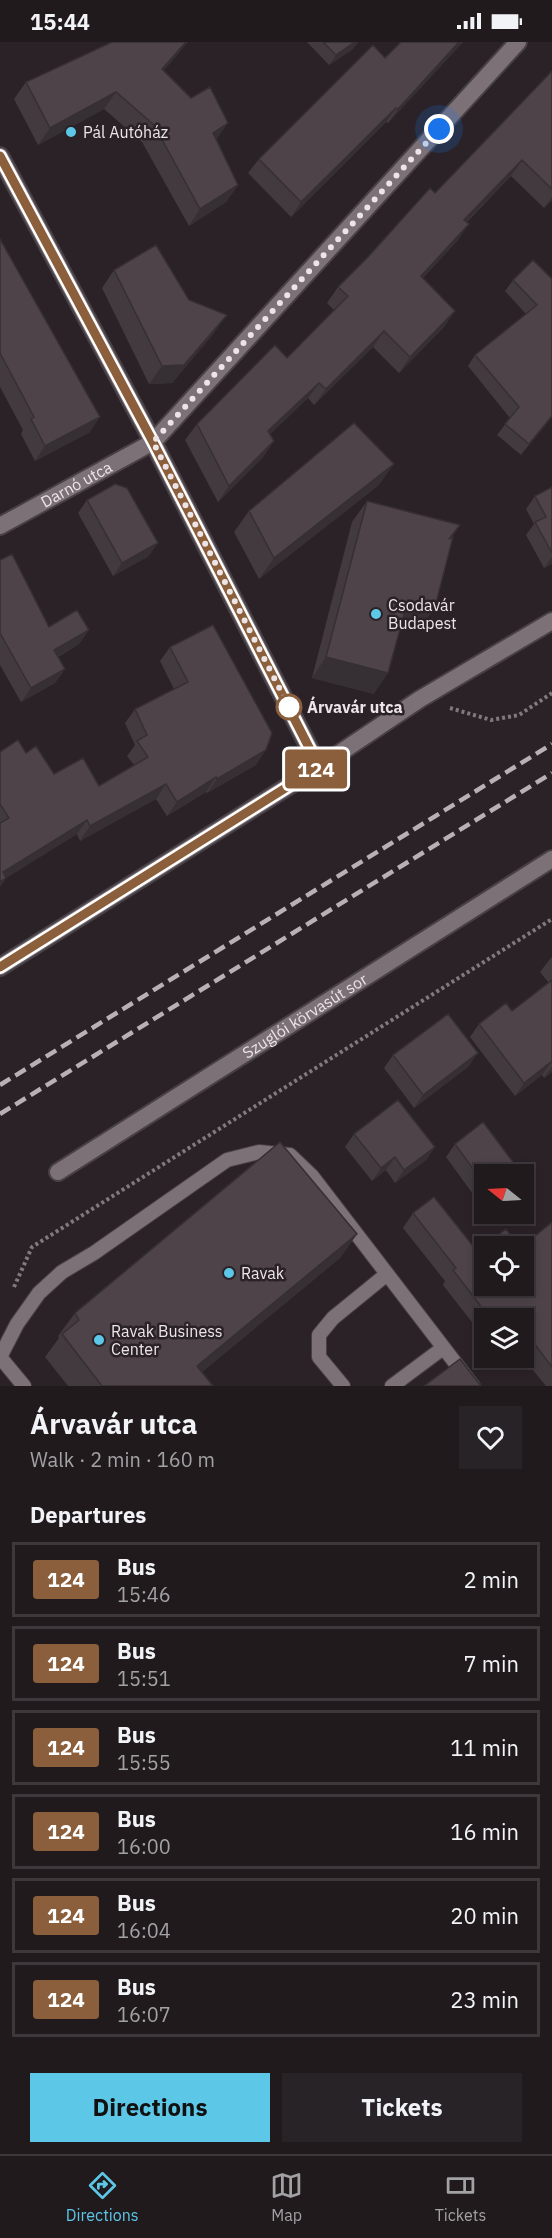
<!DOCTYPE html>
<html lang="en">
<head>
<meta charset="utf-8">
<style>
	:root { --surface:#201a1d; --page:#282326; --text:#f1f3f6; --muted:#a2a1a4; --line:#3d383b; --accent:#5dc7e8 }
	body { margin:0; font-family:"IBM Plex Sans",sans-serif; background:var(--page); color:var(--text); height:100vh; display:flex; flex-direction:column; font-size:22px; white-space:nowrap }
	* { box-sizing:border-box; margin:0 }
	p { font-size:20px; color:var(--muted) }
	.icon { flex:none; width:33px; height:33px; fill:none; stroke:currentColor; stroke-width:2; stroke-linecap:round; stroke-linejoin:round }
	.map { position:relative; height:1344px; overflow:hidden }
	.sheet { display:flex; flex-direction:column; background:var(--surface); flex:1 }
	.sheet>* { flex:none }
	.badge { padding:0 12px; border-radius:4px; font-size:21px; line-height:39px }
	.needle { width:39px; rotate:288deg }
	.buttons { position:absolute; left:474px; top:1122px; display:grid; gap:12px }
	.buttons a { display:grid; place-items:center; width:60px; height:60px; border-radius:0px; background:var(--surface); box-shadow:0 3px 9px #0003,0 0 0 2px var(--line); font-size:30px }
	.you { position:absolute; width:30px; height:30px; margin:-15px; border:4px solid #fff; border-radius:50%; background:#1a73e8; box-shadow:0 0 0 9px #1a73e833 }
	.map>.badge { position:absolute; translate:-50% -50%; box-shadow:0 0 0 3px #fff }
	h2 { padding:0 30px; font-size:22px; line-height:54px }
	.round { display:grid; place-items:center; flex:none; width:63px; height:63px; border-radius:0px; background:var(--page) }
	.head { display:flex; align-items:center; justify-content:space-between; height:102px; padding:0 30px }
	h1 { font-size:28px; font-weight:700; line-height:45px }
	.cta { display:flex; gap:12px; margin-top:auto; padding:12px 30px }
	.cta a { flex:1; height:69px; border-radius:0px; background:var(--accent); color:#111; font-size:24px; font-weight:700; line-height:69px; text-align:center }
	.cta a+a { background:var(--page); color:var(--text) }
	ul { padding:0; list-style:none }
	li { display:flex; align-items:center; gap:18px; height:75px; margin:0 12px 9px; padding:0 18px; border:3px solid var(--line); border-radius:0px }
	li div { flex:1 }
	li b { display:block; font-size:22px }
	li em { font-style:normal }
	li .badge { min-width:66px; font-weight:700; text-align:center }
	.status { display:flex; justify-content:space-between; align-items:center; height:42px; padding:0 30px; background:var(--surface); direction:ltr }
	.status svg { height:16px; fill:currentColor }
	.menu { display:flex; justify-content:space-around; align-items:center; height:84px; border-top:2px solid var(--line); background:var(--surface); font-size:16px; color:var(--muted) }
	.menu a { display:grid; justify-items:center; gap:3px }
	.menu .active { color:var(--accent) }
	.map>svg:first-child { display:block }
	.lines { fill:none; stroke-linecap:round; stroke-linejoin:round }
	.service-casing { stroke:#474044; stroke-width:16 }
	.minor-casing { stroke:#474044; stroke-width:20 }
	.path { stroke:#81797d; stroke-width:4; stroke-dasharray:3 3; stroke-linecap:butt }
	.service { stroke:#7c7177; stroke-width:14 }
	.minor { stroke:#7c7177; stroke-width:16 }
	.rail { stroke:#b7b0b4; stroke-width:4.5; stroke-dasharray:12 6; stroke-linecap:butt }
	.wall { fill:#423a3f }
	.shaded-wall { fill:#362f33 }
	.building { fill:#4d4349; stroke:#362f33; stroke-width:1.5 }
	.line-casing { stroke:#fff; stroke-width:14 }
	.line { stroke:#8b5e3c; stroke-width:9 }
	.walk { stroke:#ebe5e8; stroke-width:6; stroke-dasharray:0 10.8 }
	.poi-dot { fill:#5dc7e8; stroke:#2b2227; stroke-width:2 }
	.stop-dot { fill:#fff; stroke:#8b5e3c; stroke-width:3 }
	.labels { text-anchor:middle; stroke-width:5; stroke-linejoin:round; paint-order:stroke }
	.poi-label { font-size:16px; fill:#ebe5e8; stroke:#2b2227; text-anchor:start }
	.street-label { font-size:16px; fill:#ebe5e8; stroke:#2b2227 }
	.stop-label { font-size:16px; font-weight:bold; fill:#ebe5e8; stroke:#2b2227; text-anchor:start }
</style>
</head>
<body>
<div class="status"><b>15:44</b><svg viewBox="0 0 49 12"><path d="M0 12V9h3v3zM5 12V6h3v6zM10 12V3h3v9zM15 12V0h3v12zM26 1h20v11H26zM47 4h2v5h-2z"/></svg></div>
<div class="map">
<svg width="552" height="1344" viewBox="0 0 552 1344">
	<rect width="100%" height="100%" fill="#2b2227"/>
	<g class="lines">
		<g class="service-casing">
			<path id="service" d="M0,1315L17,1282L39,1251L62,1230L94,1211L227,1118L259,1110L290,1113L312,1134L473,1344
				M0,1315L24,1344
				M343,1344L319,1315V1293L333,1276L387,1232
				M392,1344L443,1306"/>
		</g>
		<g class="minor-casing">
			<g id="minor">
				<path d="M0,114L153,400L319,725"/>
				<path id="s1" d="M0,484L153,400L518,0"/>
				<path d="M0,925L319,725L420,657L552,579"/>
				<path id="s2" d="M58,1130L552,817"/>
			</g>
		</g>
		<path class="path" d="M450,666L491,678L519,673L552,651
			M14,1245L32,1205L552,877"/>
		<use href="#service" class="service"/>
		<use href="#minor" class="minor"/>
		<path class="rail" d="M0,1043L552,702
			M0,1072L552,731"/>
	</g>
	<path class="wall" d="M112,0H188L164,28L217,98L238,143L226,160L189,184L142,100L104,67L38,103L14,57L26,40Z
		M307,0H358L353,7L329,23Z
		M401,0H463L388,81L386,80L291,175L248,131L259,117L385,16Z
		M552,29V158L544,166L511,134L467,180L458,198L423,236L455,269L444,285L399,331L373,305L314,363L308,356L270,392L274,399L263,415L218,460L185,398L197,382L287,316L334,268L327,261L338,245L435,151Z
		M0,197L90,390L35,419L21,392L23,388L0,345Z
		M114,228L214,291L172,341L149,342L102,246Z
		M552,237V375L521,413L497,393L510,376L468,324L475,313L526,272L505,249L513,238Z
		M379,443L259,537L234,490L249,469Z
		M552,445V522L544,526L526,493L534,482L526,467L535,454Z
		M87,458L149,514L113,534L78,471Z
		M367,459L460,483L452,495L435,565L420,586L402,581L374,652L312,636L352,480Z
		M0,518L49,585L89,588L79,602L58,615L65,627L55,641L21,660L0,623Z
		M170,605L256,723L207,751L206,750L167,774L156,757L80,799L77,792L6,836L0,845V710L26,711L54,732L99,744L134,723L127,714L135,703L125,681L135,667L174,647L160,619Z
		M552,915V1030L544,1036L542,1033L515,1054L470,995L479,982L512,969L549,941L540,930L550,917Z
		M393,1013L469,1024L414,1066L384,1026Z
		M354,1092L435,1105L426,1118L395,1141L386,1128L372,1139L345,1105Z
		M455,1102L484,1132V1154L478,1159L446,1115Z
		M413,1171L484,1244L552,1180V1344H546L523,1316L524,1276H484V1291L482,1293L443,1243L445,1239L403,1186Z
		M357,1192L340,1216L202,1330L213,1344H68L45,1315L59,1296L58,1294L75,1271Z"/>
	<path class="shaded-wall" d="M186,0H188L150,44L162,27Z
		M355,0H358L353,7L329,23L336,13Z
		M459,0H463L388,81L398,67Z
		M116,50L104,67L38,103L50,86Z
		M396,66L386,80L291,175L301,160Z
		M228,81L216,98L213,91Z
		M522,118L511,134L453,193L464,178Z
		M238,143L226,160L189,184L200,167Z
		M552,155V158L544,166Z
		M469,182L458,198L410,250L421,234Z
		M455,269L444,285L399,331L410,315Z
		M227,273L214,291L172,341L149,342L162,324Z
		M384,289L373,305L314,363L326,347Z
		M319,341L308,356L257,405L268,389Z
		M552,374L549,379L521,413L529,402Z
		M100,375L90,390L35,419L45,404Z
		M274,399L263,415L218,460L229,444Z
		M394,422L379,443L259,537L274,516Z
		M158,501L149,514L113,534L122,521Z
		M552,515V522L544,526Z
		M408,558L435,565L420,586L393,579Z
		M89,588L79,602L44,622L54,608Z
		M326,615L388,631L374,652L312,636Z
		M65,627L55,641L21,660L31,646Z
		M266,708L256,723L207,751L217,737Z
		M216,735L206,750L167,774L177,760Z
		M166,742L156,757L80,799L90,784Z
		M87,778L77,792L6,836L0,845V835L3,830Z
		M478,1011L469,1024L414,1066L423,1053Z
		M551,1020L542,1033L515,1054L524,1041Z
		M552,1025V1030L544,1036Z
		M435,1105L426,1118L395,1141L404,1128Z
		M395,1115L386,1128L372,1139L381,1126Z
		M516,1124L511,1132H505Z
		M484,1150V1154L478,1159Z
		M357,1192L340,1216L185,1344L197,1324Z
		M507,1267L500,1276H494Z"/>
	<path class="building" d="M112,0H186L162,27L191,56L210,45L228,81L213,91L238,143L200,167L154,83L116,50L50,86L26,40Z
		M323,0H355L336,13Z
		M401,0H459L398,67L396,66L301,160L259,117L373,3L385,16Z
		M552,29V147L522,118L464,178L469,182L421,234L455,269L410,315L384,289L326,347L319,341L268,389L274,399L229,444L197,382L275,303L287,316L348,254L338,245L368,215L430,146L435,151Z
		M0,197L100,375L45,404L31,377L34,375L0,311Z
		M156,203L189,258L227,273L184,323L162,324L114,228Z
		M533,218L552,237V374L529,402L505,382L519,365L475,313L537,263L513,238Z
		M354,381L394,422L274,516L249,469Z
		M115,442L127,446L158,501L122,521L87,458Z
		M552,445V511L535,480L546,475L535,454Z
		M367,459L460,483L449,497L453,495L435,565L408,558L388,631L326,615Z
		M12,512L49,585L77,568L89,588L54,608L65,627L31,646L0,591V518Z
		M213,583L272,691L266,708L217,737L216,735L177,760L166,742L90,784L87,778L3,830L6,836L0,840V781L9,776L0,762V710L18,698L26,711L36,704L54,732L83,716L99,744L148,715L137,699L147,693L135,667L188,640L170,605Z
		M552,938V1021L551,1020L524,1041L479,982L506,961L512,969Z
		M448,972L478,1011L423,1053L393,1013Z
		M398,1058L435,1105L404,1128L395,1115L381,1126L354,1092Z
		M483,1080L516,1124L505,1132H484V1142L455,1102Z
		M280,1100L357,1192L197,1324L213,1344H102L62,1292L79,1278L75,1271Z
		M434,1155L477,1209L506,1187L519,1204H484V1244H524L523,1204L552,1180V1325L524,1288V1276H514L507,1267L494,1276H490L453,1228L456,1226L413,1171Z
		M460,1317L481,1344H424Z"/>
	<g class="lines">
		<g class="line-casing">
			<path id="line" d="M0,114L153,400L319,725L0,925"/>
		</g>
		<use href="#line" class="line"/>
		<path class="walk" d="M289,665L153,400L439,87"/>
	</g>
	<g class="poi-dot">
		<circle cx="71" cy="90" r="6"/>
		<circle cx="376" cy="572" r="6"/>
		<circle cx="229" cy="1231" r="6"/>
		<circle cx="99" cy="1298" r="6"/>
	</g>
	<circle class="stop-dot" cx="289" cy="665" r="12"/>
	<g class="labels">
		<g class="poi-label">
			<text x="83" y="96">Pál Autóház</text>
			<text x="388" y="569">Csodavár<tspan x="388" dy="18">Budapest</tspan></text>
			<text x="241" y="1237">Ravak</text>
			<text x="111" y="1295">Ravak Business<tspan x="111" dy="18">Center</tspan></text>
		</g>
		<g class="street-label">
			<text dy="6" stroke="none"><textPath href="#s1" startOffset="87">Darnó utca</textPath></text>
			<text dy="6" stroke="none"><textPath href="#s2" startOffset="292">Szuglói körvasút sor</textPath></text>
		</g>
		<g class="stop-label">
			<text x="307" y="671">Árvavár utca</text>
		</g>
	</g>
</svg>
<div class="buttons">
<a><svg class="needle" viewBox="-14 -14 28 28"><path d="M0-13l5 13h-10z" fill="#e53935"/><path d="M0 13l5-13h-10z" fill="#a2a1a4"/></svg></a>
<a><svg class="icon" aria-label="locate" viewBox="0 0 24 24"><circle cx="12" cy="12" r="6"/><path d="M12 2v4M12 18v4M2 12h4M18 12h4"/></svg></a>
<a><svg class="icon" aria-label="layers" viewBox="0 0 24 24"><path d="M12 4l9 5-9 5-9-5zM3 14l9 5 9-5"/></svg></a>
</div>
<div class="you" style="left:439px;top:87px"></div>
<b class="badge" style="left:316px;top:727px;background:#8b5e3c;color:#fff">124</b>
</div>
<section class="sheet">
<div class="head"><div><h1>Árvavár utca</h1><p>Walk · 2 min · 160 m</p></div><a class="round"><svg class="icon" aria-label="heart" viewBox="0 0 24 24"><path d="M12 20l-8-8c-3-5 5-10 8-4 3-6 11-1 8 4z"/></svg></a></div>
<h2>Departures</h2>
<ul>
<li><span class="badge" style="background:#8b5e3c;color:#fff">124</span><div><b>Bus</b><p>15:46</p></div><em>2 min</em></li>
<li><span class="badge" style="background:#8b5e3c;color:#fff">124</span><div><b>Bus</b><p>15:51</p></div><em>7 min</em></li>
<li><span class="badge" style="background:#8b5e3c;color:#fff">124</span><div><b>Bus</b><p>15:55</p></div><em>11 min</em></li>
<li><span class="badge" style="background:#8b5e3c;color:#fff">124</span><div><b>Bus</b><p>16:00</p></div><em>16 min</em></li>
<li><span class="badge" style="background:#8b5e3c;color:#fff">124</span><div><b>Bus</b><p>16:04</p></div><em>20 min</em></li>
<li><span class="badge" style="background:#8b5e3c;color:#fff">124</span><div><b>Bus</b><p>16:07</p></div><em>23 min</em></li>
</ul>
<div class="cta"><a>Directions</a><a>Tickets</a></div>
</section>
<nav class="menu">
<a class="active"><svg class="icon" aria-label="directions" viewBox="0 0 24 24"><path d="M12 3l9 9-9 9-9-9zM9 14v-3h6M13 9l2 2-2 2"/></svg>Directions</a>
<a><svg class="icon" aria-label="map" viewBox="0 0 24 24"><path d="M3 6l6-2 6 2 6-2v14l-6 2-6-2-6 2zM9 4v14M15 6v14"/></svg>Map</a>
<a><svg class="icon" aria-label="tickets" viewBox="0 0 24 24"><path d="M3 7h18v10H3zM15 7v10"/></svg>Tickets</a>
</nav>
</body>
</html>
